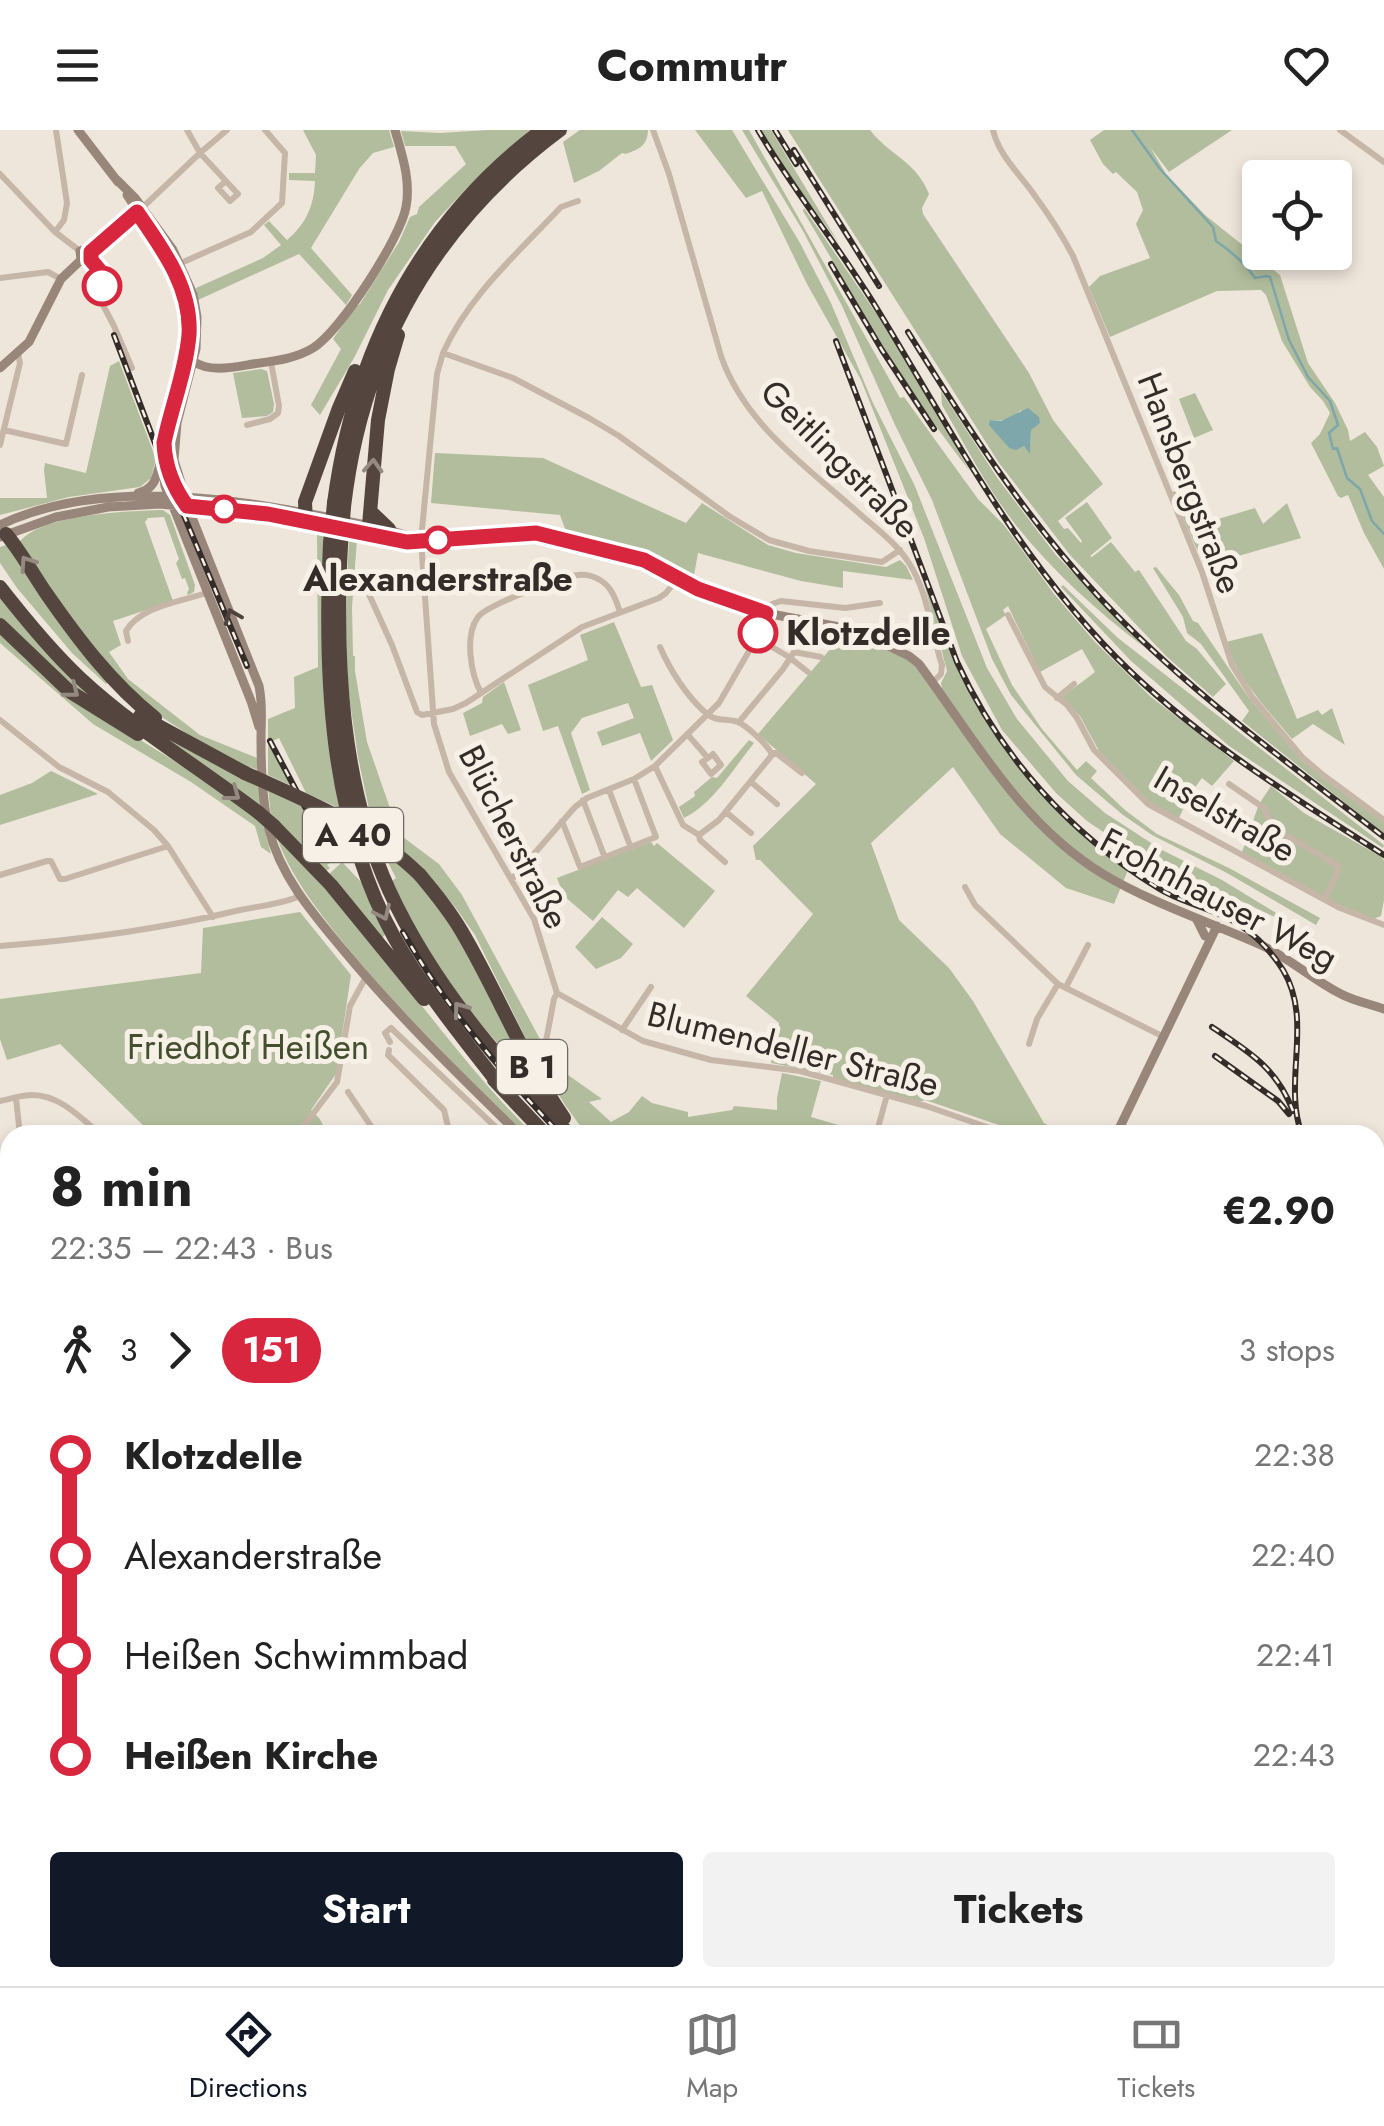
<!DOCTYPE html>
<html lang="en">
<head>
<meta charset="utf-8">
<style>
	:root { --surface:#fff; --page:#f2f2f2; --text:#222; --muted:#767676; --line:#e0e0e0; --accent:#111827 }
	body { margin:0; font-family:Jost,sans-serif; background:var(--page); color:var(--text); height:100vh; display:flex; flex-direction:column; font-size:38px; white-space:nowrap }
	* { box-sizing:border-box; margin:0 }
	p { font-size:32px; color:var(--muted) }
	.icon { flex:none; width:55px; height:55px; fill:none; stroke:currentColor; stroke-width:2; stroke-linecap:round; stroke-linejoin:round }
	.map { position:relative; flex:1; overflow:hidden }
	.side { position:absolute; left:0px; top:995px; width:1385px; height:862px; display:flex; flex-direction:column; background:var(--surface); border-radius:30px 30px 0 0; box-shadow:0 5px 15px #0003 }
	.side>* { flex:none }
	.badge { padding:0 20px; border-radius:32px; font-size:35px; line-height:65px }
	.controls { position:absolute; left:1242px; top:30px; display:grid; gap:20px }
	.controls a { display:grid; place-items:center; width:110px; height:110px; border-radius:10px; background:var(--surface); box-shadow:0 5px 15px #0003; font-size:50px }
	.map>.badge { position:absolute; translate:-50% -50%; box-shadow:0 0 0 5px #fff }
	.legs { display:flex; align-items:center; gap:15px; height:110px; padding:0 50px; font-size:32px }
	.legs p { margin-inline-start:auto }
	.summary { display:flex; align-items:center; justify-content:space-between; height:170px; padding:0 50px }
	h1 { font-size:55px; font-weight:700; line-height:75px }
	.primary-button { display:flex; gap:20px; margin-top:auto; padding:20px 50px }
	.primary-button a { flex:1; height:115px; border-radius:10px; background:var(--accent); color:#fff; font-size:40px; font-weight:700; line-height:115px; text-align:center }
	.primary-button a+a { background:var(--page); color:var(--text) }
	ul { padding:0 50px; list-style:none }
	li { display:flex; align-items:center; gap:35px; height:100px; font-size:38px }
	li i { display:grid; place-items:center; width:15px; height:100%; margin:0 12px; background:currentColor }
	li i::after { content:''; width:25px; height:25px; margin:-12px; border:8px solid; border-radius:50%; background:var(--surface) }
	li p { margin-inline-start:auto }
	li:first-child i { background:linear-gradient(#0000 50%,currentColor 0) }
	li:last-child i { background:linear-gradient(currentColor 50%,#0000 0) }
	header { display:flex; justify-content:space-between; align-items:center; height:130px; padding:0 50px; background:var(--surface); font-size:45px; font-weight:700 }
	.menu { display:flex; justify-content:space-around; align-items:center; height:140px; border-top:2px solid var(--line); background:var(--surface); font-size:28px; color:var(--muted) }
	.menu a { display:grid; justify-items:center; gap:5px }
	.menu .current { color:var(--accent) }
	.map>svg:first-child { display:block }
	.green { fill:#b1bd9c; fill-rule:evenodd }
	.water { fill:#7da7aa }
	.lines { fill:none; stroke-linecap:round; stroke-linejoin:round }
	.stream { stroke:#7da7aa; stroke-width:2.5 }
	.street { stroke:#c6b6a8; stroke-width:6 }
	.secondary { stroke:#99867a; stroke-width:9 }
	.highway { stroke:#54463f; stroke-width:14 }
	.tram { stroke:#342c28; stroke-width:2.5 }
	.rail-casing { stroke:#342c28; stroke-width:6 }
	.rail { stroke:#f7f0e7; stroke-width:2.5; stroke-dasharray:8; stroke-linecap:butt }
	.highway-bridge { stroke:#54463f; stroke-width:14 }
	.oneway { stroke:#958a82 }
	.oneway2 { stroke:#4d423c }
	.line-1-casing { stroke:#fff; stroke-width:22 }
	.line-1 { stroke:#d7263d; stroke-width:15 }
	.stop-1-dot { fill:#fff; stroke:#d7263d; stroke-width:5 }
	.labels { text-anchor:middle; stroke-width:10; stroke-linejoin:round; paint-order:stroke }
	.shield { fill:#f7f0e7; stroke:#6e6761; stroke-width:2.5 }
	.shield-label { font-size:32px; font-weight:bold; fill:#342c28 }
	.street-label { font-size:35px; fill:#342c28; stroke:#f7f0e7 }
	.stop-label { font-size:35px; font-weight:bold; fill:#342c28; stroke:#f7f0e7 }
	.park-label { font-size:35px; fill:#43502e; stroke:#f7f0e7 }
</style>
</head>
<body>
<header><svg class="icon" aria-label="menu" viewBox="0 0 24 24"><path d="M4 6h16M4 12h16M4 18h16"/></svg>Commutr<svg class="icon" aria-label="heart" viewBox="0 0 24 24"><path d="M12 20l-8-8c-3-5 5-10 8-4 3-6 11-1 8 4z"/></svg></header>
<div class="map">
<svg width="1384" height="1856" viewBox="0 0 1384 1856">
	<rect width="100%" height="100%" fill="#efe6db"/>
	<path class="green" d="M303,0H389L394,17L373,23L359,39L311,118L352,165L346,175L299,124L198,170L196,158L263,128L281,115L264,95L269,91L287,110C306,94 314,76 315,51L289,50V43H315L316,25Z
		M488,0H530L469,56L435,92L388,160L354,228L320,285L311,275L341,219L333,209L355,177L360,174L399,112L410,87L417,84L419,77L466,34L455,16H405L401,1L440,3Z
		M580,0H648V1C647,16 639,19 626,24L622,23L599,41L574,53L563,12Z
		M695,0H732L800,113L831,173L873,273L914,354L987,538L1017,589L1068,651L1105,683L1162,720L1222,750L1281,786L1279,789L1121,714L1087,691L1056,663L1002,600L962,526L924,408L861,250L807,154L762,61L746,68Z
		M742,0H749L900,268L904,267L978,369L1004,395L1054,464L1095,512L1151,567L1234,631L1212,656L1202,648L1190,664L1179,688L1148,672L1099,621L1080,586L1061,568L1095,542L1082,519L1040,542L1008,476L1003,480L1006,485L986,499L1012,555L1042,599L1077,640L1086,631L1097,641L1091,648L1125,680L1157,704L1229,738L1320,788L1316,795L1227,743L1152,705L1123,685L1076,645L1011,565L992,529L932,370L895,295L842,176L803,101Z
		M761,0H771L838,112L803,65Z
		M788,0H870C889,25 916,31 929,64L922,78L923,84L1029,243L1053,290L1103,354L1058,391L1064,399L1068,398L1081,413L1082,411L1065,388L1087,372L1112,408L1090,426L1092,427L1111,412L1135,442L1139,440L1186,511L1197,519L1226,554L1213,567L1167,527L1070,425L999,333ZM1021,280L1031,300L1030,321L1024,316L1009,318L990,295L991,290C1004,292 1011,289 1021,280Z
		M1104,0H1232L1169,42L1150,17L1166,44L1205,85L1280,145L1308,233L1335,273L1348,300L1350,311L1365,302L1377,317L1384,336L1368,345L1384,367V439L1364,403L1348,365L1341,368L1338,366L1311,313L1320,304L1330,283L1323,271L1310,257L1282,211L1266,165L1261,160L1217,161L1110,207L1089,157L1100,146L1150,128L1136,94L1143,80L1137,62L1116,42L1113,44L1103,34L1090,10Z
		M804,78L878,186L970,341C905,260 856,169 803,81Z
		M119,231L156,329L151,348L140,357L69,367L0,385V368H47L44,340L45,333L86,343L110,236Z
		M261,239L267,241L274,274L273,282L267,286L242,288L233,243Z
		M941,261L998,349L1055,424L1144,517C1097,481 1052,441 1015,394C987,358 965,315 942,275Z
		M1195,263L1213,300L1194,308L1179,269Z
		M435,323L543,328L686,393L702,373L768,415L796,423L886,437L900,430L906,436L913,450L843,441V458L801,451L698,423L693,451C652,431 613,414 568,407L560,385L431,373Z
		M1189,357L1205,393L1255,378L1263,394L1287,373L1301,408L1204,436L1172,362Z
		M163,380L170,385L195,455L194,462L188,465L187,463L189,459L185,448L182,449L176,433L179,429L164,387L148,388L145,392L173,471L113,491L121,515L109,522L128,549L200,605L257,628L258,640L225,628L160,586L99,528L18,414C38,384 128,381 163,380Z
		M317,401L325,402L341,679L306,663L279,608L269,613L290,655L268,645V589L295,578L294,547L318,537Z
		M349,407L357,409L352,477L353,526H355V541L367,612L399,704L439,734L462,765L554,935L602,969L589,972L611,992L629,982L642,966L652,973L688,982V987L732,980L734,976L777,980V968L782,943L821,951L811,987L873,1005H587L565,975L531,919L475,805L455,777L419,734L373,698L358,627L347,551L345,509Z
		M9,414L111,550L106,554L72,523L17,458L0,433V417Z
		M1156,437L1179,465L1193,491L1198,493L1249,568L1302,631L1384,693V704L1242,591L1249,581L1201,514L1187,503L1183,487L1153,438Z
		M923,449C935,481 946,513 960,543C999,625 1056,685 1128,740L1114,774L1066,758L1000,704L953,637L871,713L899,790L949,838L973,871L1044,993L1066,1005H1028L925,970L919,972L833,948V945L771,933L775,912L778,910L776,908L779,893L746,866L813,784L760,730H756L753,716L816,654L758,604L837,511L843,508L848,502L906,529L942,559L941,553L947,541Z
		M1063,455L1118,508L1384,715L1383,718L1229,616L1131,531L1061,457Z
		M0,467L94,567L92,573L0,490Z
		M614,492L641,557L652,555L673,610L651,631L640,603L602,616L597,602L634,588L628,573L582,588L571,603L590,660L582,664L558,596L543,601L528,555L588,530L580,505Z
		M0,502L25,529L68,565L171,629L220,661L263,695L271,724L261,717L255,696L191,652L93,594L0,513Z
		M1262,503L1297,589L1318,580L1322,585L1332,578L1345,615L1313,594L1292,609C1268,580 1237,549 1226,512Z
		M504,552L521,600L508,604L502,594L470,606L463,583L482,573L483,567Z
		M163,605L258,654L261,678L162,608Z
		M749,610L754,613C733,639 714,673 684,688L679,677L695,666L694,662L712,647L717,648Z
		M51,641L98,664L0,695V665L32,653Z
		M1271,656L1304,683L1380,726L1384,730V770L1381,786L1373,789L1335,773L1242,722L1259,674Z
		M268,658L299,672L328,714L324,717L330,727L327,730L330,733L327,735L330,738L325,742L271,687Z
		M277,708C371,796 441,914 534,1005H527L510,990C452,932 394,875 342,811C317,779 291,747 277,708Z
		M651,712L654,716L657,713L715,761L684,798L637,758L628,767L618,760L593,791L564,766L557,748Z
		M387,722L404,735L450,788L552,977L469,880L420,809L392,751L396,748L383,723Z
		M342,732L363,754L386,803L381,810L328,745Z
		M300,782L351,845L336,944L311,980L319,988L329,1005H153L60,914L7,930L0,909V869L201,843L203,798Z
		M602,787L633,814L621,828L596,839L575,817Z
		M1384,1380V1530L1375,1520V1385Z"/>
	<path class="water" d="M1028,278L1039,287L1040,293L1031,300L1030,324L1024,316L1016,320L1009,318L989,295L990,290L1001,291Z"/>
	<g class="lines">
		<path class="stream" d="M1132,0L1160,39L1213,97L1216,111C1232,122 1245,133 1255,148L1266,146L1270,147L1289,210L1308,247L1330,271L1338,295L1329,303L1333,319L1337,318L1347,348L1360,359L1372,391L1384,404
			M1375,1446L1384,1443
			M937,1848L943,1856"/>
		<path class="street" d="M187,0L200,23L238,64L230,71L218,58L226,51
			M653,0L669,44L721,226C745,295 808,338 861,385C878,400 897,414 909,433C928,462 931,502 942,535L941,544L932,553
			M993,0C999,26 1020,44 1035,66C1049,85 1062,105 1073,126L1202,442L1232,535L1252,567L1302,627L1323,645L1384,690
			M1340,0L1384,32
			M0,44L55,102L80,121
			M143,77L200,23L227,0
			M55,102L64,90L67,73L56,0
			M91,130L101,141L103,175L114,196L132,238
			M181,133L251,102L282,73L285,23L265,0
			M0,148L48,142L61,149
			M443,223C468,166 519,122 561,77L578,71
			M247,295L270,289L278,283L279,276L271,232
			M4,300L66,314L82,245
			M0,315L20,233L18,223
			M362,449L392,515L417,582L422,585L453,579L466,573L582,497L659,468L666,463L678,448
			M1008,485L1045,557L1067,575L1077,588L1094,620L1148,674L1340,778L1384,795
			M128,511L126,501C141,476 180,472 206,463
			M767,514L789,527L808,542
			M481,563C471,544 464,506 478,487C486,476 562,446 578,445C585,444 594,446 600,450C612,457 616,470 620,482
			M1057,568L1074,554
			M0,590L59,637L108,662L154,700L168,716L213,787
			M739,592L783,539L794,522L821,527
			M688,605L708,628L702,632L711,644L721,635L713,624L708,628
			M772,623H776L802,643
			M655,636L683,695L699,705L719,690L772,625C769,616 747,596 738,592C727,588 716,592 707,584C687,567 670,540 660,517
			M751,652L777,674
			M1229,654L1264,678L1273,698L1337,735L1338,741L1325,769
			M609,660L631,718
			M583,670L605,728
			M726,682L751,703
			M562,691L580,737L656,707L634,649
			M699,705L700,710L725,732
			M0,745L47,731H51L60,749H65L168,716
			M512,749L575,677L587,668L634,649L655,636L719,573L756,509L772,474L781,471L845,478L880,473
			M965,757L975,775L1058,854L1164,907
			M0,816C81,810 161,799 240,780C260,776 282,774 300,766
			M1066,857L1088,815
			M557,863L643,911L711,930L800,941L926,976L1010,1005
			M622,900L651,857
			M546,911L554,869L557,863L534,789L449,642L434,594L421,410L437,244L443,223L513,248L589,288L619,306L729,386L769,410L809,421L882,432L900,420
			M390,912L385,903L391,898L504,1005
			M1029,914L1037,889L1058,854
			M389,920L388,925L444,980L450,1005
			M348,962L377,1005
			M16,968L20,1005
			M0,971C10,969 21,965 32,965C60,965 81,988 101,1005
			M297,1005L337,952L350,876L366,847
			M876,1005L887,965
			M1375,1031L1384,1033
			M0,1156L10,1151
			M1375,1223L1384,1218
			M0,1248L10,1257
			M0,1298L10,1306
			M1375,1306L1384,1310
			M0,1390L10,1388
			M0,1417H10
			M0,1511L10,1509
			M1375,1636L1384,1691
			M0,1647L10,1648
			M1375,1767L1384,1757
			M0,1825H10
			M488,1848L491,1856
			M597,1848L601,1856
			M719,1848L725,1856
			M903,1848L912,1856
			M1139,1848L1143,1856
			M1196,1848L1201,1856
			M1276,1848L1283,1856
			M1364,1848L1371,1856
			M1288,1856L1296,1848"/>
		<path class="secondary" d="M78,0L118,52
			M117,50L135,68L173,120L193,164L197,187L196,219L177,293L174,330L191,385L259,556C263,575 261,590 261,609C261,639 262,671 269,700C281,748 315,786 345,822C399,887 460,946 520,1005
			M127,65C154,106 191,150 189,204C188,224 180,244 175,264C168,294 159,325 165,356L251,571L259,597
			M91,122L86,119L80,121L81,130L86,132L91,130V122L141,79
			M193,231C209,243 235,237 253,234C274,231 295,229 313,218C340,202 401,107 406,77C411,50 402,25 395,0
			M0,238L29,212L61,149L81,130
			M138,363C154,359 156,349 160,334
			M0,395C109,343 257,372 370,396
			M386,399L418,409
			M0,407L56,387L108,377L160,374L268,385L407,412L536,403L644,431L698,459L766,483L855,500L909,526L919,534C975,610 1020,693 1103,744C1153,774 1210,792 1263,816C1291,829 1313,850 1341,864C1354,871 1370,874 1384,879
			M1196,788L1205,806
			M1116,1005L1217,796
			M1375,1091L1384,1088
			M404,1856L413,1848"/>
		<path class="highway" d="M334,373C354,222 419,93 542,0
			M344,377C362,221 434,94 560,0
			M371,382L389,399
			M306,392L305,372L339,278L355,241
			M362,403L369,395L378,290L388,239L398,205
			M6,404C21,422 33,444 46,463C78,509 111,553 155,588
			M330,413C324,545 329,689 394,807C424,861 463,908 501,957
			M341,415C335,530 341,654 389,760C432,854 499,931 570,1005
			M0,457C25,489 51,521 81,549C135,599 200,638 259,683
			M0,495L69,561L138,604
			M140,586L245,643
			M274,696L331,755L424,869
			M420,745C435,763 450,781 462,802C498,863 523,929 564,988
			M494,950L546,1005
			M1207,1848L1213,1856
			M1227,1848L1233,1856"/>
		<path class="tram" d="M1192,1848L1197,1856"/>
		<g class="rail-casing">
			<path id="rail" d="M758,0C794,61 839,117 876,177C954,305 1022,438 1132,543C1208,615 1296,669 1384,725
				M775,0L796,34
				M794,20L879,156
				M831,134L882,220L934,299
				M908,202C966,295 1024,386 1099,467C1184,558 1286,631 1384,707
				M114,205L167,345L247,536
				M836,211L957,532C1000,626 1070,704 1158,758C1175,769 1195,774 1214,782C1243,793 1266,813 1283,840C1314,891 1282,951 1302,1005
				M270,611L305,677L338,725
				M403,802C445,877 502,942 561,1005
				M1212,897C1249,922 1276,937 1293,981
				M1215,926L1278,971L1289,984
				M1222,1848L1227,1856"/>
		</g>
		<use href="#rail" class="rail"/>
		<path class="highway-bridge" d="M330,413L334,373
			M341,415L344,377
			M245,643C307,671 370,696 420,745
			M259,683L274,696"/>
	</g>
	<defs><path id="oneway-chevron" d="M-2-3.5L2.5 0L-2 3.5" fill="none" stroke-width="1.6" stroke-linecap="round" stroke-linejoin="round" transform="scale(2.5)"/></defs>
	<g class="oneway">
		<use href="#oneway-chevron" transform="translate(373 336) rotate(-87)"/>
		<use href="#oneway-chevron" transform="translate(27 433) rotate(-124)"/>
		<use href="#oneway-chevron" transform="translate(72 561) rotate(38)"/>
		<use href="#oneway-chevron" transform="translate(233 664) rotate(37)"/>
		<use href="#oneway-chevron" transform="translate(383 783) rotate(65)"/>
		<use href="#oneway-chevron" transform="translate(460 879) rotate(-127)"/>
	</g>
	<use class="oneway2" href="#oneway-chevron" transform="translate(232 486) rotate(-112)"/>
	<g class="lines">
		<g class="line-1-casing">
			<path id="line-1" d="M102,156L101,142L91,130V122L137,82C162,118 192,158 189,205C186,241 171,278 164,313C165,336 173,357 187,376L268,384L407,412L536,403L644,430L698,459L766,483L758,503"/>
		</g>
		<use href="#line-1" class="line-1"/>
	</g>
	<g class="stop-1-dot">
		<circle cx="102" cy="156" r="18"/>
		<circle cx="224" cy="379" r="12"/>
		<circle cx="438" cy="410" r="12"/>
		<circle cx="758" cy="503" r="18"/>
	</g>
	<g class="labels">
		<g class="shield">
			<rect x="303" y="678" width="100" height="54" rx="8"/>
			<rect x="497" y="910" width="70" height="54" rx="8"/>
		</g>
		<g class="shield-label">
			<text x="353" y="716">A 40</text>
			<text x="532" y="948">B 1</text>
		</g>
		<g class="street-label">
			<text transform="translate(840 329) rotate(45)" y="12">Geitlingstraße</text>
			<text transform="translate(1190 353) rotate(69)" y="12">Hansbergstraße</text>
			<text transform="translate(1225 684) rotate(30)" y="12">Inselstraße</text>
			<text transform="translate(514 707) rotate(63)" y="12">Blücherstraße</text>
			<text transform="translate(1219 769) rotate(28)" y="12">Frohnhauser Weg</text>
			<text transform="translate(793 919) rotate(14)" y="12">Blumendeller Straße</text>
		</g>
		<g class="stop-label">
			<text x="438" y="461">Alexanderstraße</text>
			<text x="786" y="515" text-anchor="start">Klotzdelle</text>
		</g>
		<g class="park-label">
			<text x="248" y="929">Friedhof Heißen</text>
		</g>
	</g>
</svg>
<div class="controls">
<a><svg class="icon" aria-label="locate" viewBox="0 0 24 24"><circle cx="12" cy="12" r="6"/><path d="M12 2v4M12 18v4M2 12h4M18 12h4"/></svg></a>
</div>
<section class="side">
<div class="summary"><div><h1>8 min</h1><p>22:35 – 22:43 · Bus</p></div><b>€2.90</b></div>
<div class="legs"><svg class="icon" aria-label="walk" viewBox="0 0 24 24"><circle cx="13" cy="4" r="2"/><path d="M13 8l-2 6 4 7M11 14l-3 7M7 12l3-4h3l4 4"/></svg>3<svg class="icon" aria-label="forward" viewBox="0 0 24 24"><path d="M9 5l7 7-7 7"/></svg><b class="badge" style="background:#d7263d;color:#fff">151</b><p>3 stops</p></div>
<ul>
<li><i style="color:#d7263d"></i><b>Klotzdelle</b><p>22:38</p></li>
<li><i style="color:#d7263d"></i><span>Alexanderstraße</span><p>22:40</p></li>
<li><i style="color:#d7263d"></i><span>Heißen Schwimmbad</span><p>22:41</p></li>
<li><i style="color:#d7263d"></i><b>Heißen Kirche</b><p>22:43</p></li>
</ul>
<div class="primary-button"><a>Start</a><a>Tickets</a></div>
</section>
</div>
<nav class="menu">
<a class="current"><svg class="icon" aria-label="directions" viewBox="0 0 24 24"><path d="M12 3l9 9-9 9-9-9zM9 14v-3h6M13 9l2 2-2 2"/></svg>Directions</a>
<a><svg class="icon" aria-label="map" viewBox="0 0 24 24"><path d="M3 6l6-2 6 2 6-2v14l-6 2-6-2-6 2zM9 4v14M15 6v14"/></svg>Map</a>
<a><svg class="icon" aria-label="tickets" viewBox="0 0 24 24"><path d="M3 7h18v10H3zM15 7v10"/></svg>Tickets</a>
</nav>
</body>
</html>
